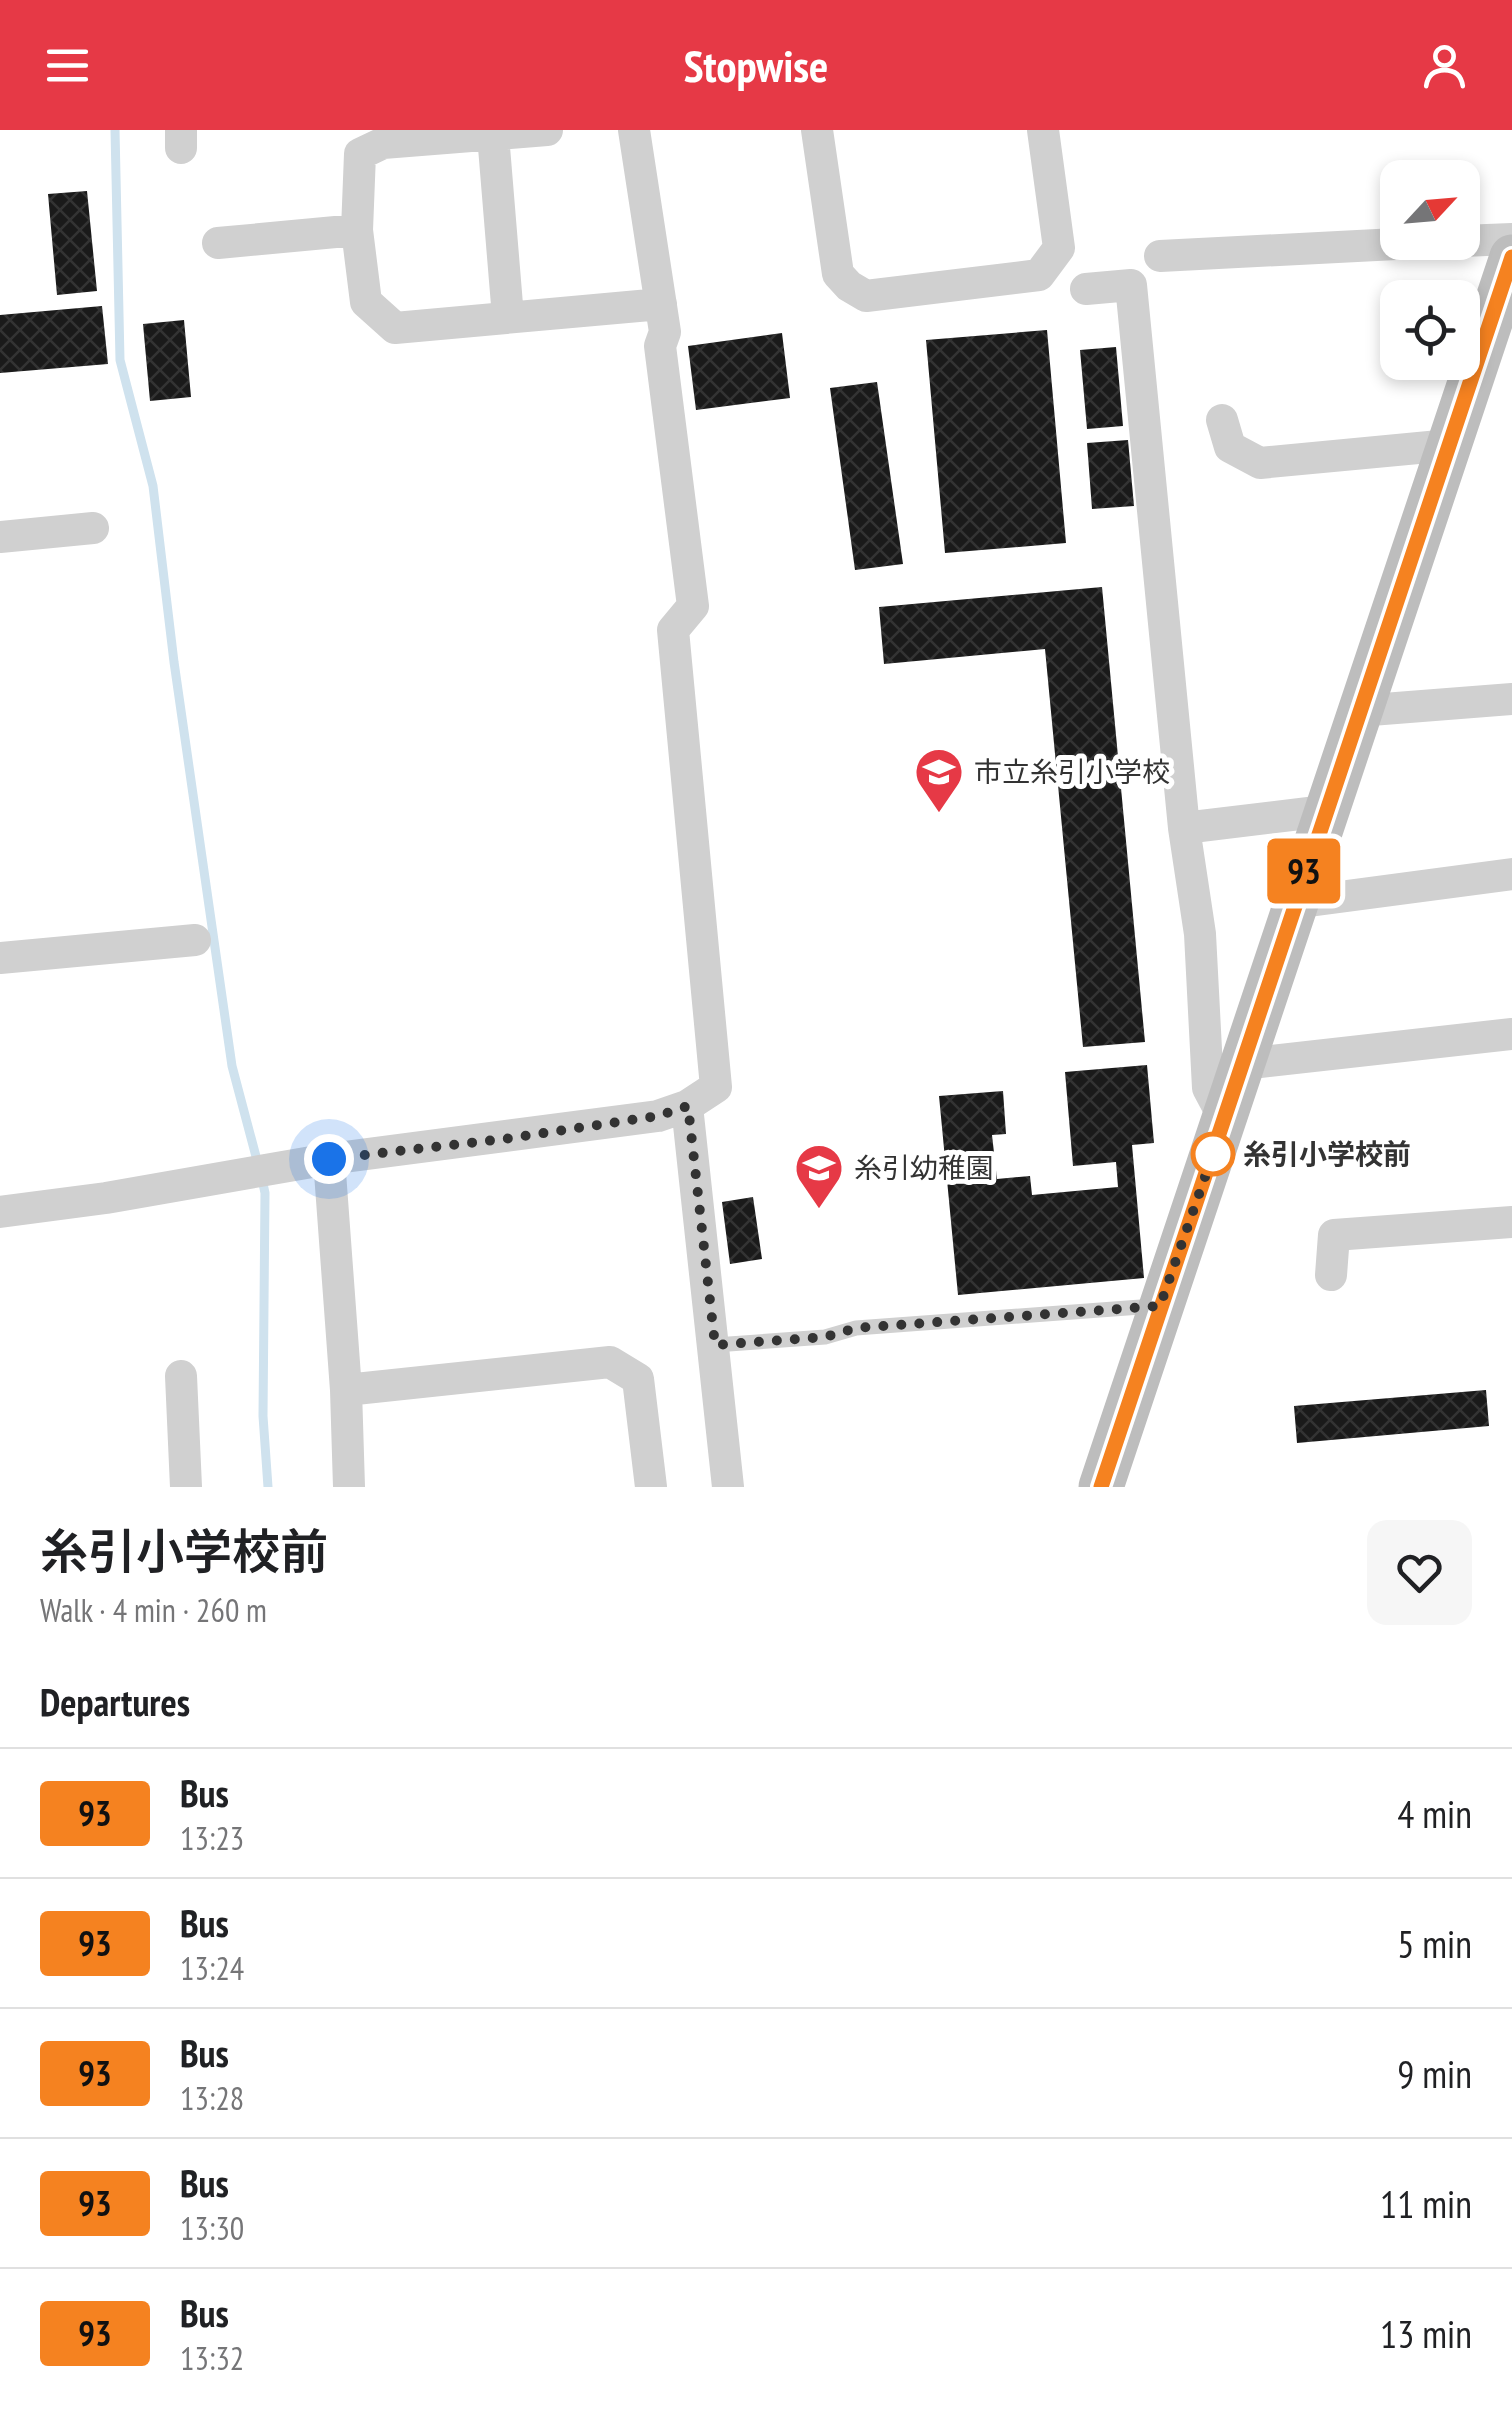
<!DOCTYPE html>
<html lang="en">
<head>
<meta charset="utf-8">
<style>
	:root { --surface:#fff; --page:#f6f6f6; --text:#202124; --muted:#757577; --line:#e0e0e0; --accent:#e63946 }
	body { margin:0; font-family:"PT Sans Narrow","Noto Sans JP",sans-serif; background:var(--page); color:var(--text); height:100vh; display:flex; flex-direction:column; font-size:38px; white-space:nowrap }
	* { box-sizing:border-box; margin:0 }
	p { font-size:32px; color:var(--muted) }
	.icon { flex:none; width:55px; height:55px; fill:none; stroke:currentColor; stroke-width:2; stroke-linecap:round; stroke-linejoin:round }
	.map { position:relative; height:1357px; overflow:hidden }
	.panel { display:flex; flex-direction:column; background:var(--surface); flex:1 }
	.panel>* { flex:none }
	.badge { padding:0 20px; border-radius:8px; font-size:35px; line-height:65px }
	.needle { width:65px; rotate:64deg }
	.tools { position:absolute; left:1380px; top:30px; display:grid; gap:20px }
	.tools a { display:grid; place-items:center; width:100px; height:100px; border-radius:20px; background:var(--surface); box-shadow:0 5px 15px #0003; font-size:50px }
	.you { position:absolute; width:50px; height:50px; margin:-25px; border:8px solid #fff; border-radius:50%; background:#1a73e8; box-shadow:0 0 0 15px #1a73e833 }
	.map>.badge { position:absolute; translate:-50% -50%; box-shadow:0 0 0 5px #fff }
	h2 { padding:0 40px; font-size:38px; line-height:90px }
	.round { display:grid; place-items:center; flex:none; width:105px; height:105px; border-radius:20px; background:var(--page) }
	.headline { display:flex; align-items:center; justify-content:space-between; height:170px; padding:0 40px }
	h1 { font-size:48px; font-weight:600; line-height:75px }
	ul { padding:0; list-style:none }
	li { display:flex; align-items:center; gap:30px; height:130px; padding:0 40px; border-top:2px solid var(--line) }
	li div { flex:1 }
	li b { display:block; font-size:38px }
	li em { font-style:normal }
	li .badge { min-width:110px; font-weight:700; text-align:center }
	header { display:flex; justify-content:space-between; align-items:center; height:130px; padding:0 40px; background:var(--accent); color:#fff; font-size:45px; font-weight:600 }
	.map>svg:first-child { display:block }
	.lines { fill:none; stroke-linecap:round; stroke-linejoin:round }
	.stream { stroke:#cfe2ee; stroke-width:9 }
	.building { fill:url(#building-cross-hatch) }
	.lane { stroke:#d0d0d0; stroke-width:15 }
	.street { stroke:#d0d0d0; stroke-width:32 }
	.secondary { stroke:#bdbdbd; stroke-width:45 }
	.line-casing { stroke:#fff; stroke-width:22 }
	.line { stroke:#f58220; stroke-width:15 }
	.walk { stroke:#333; stroke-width:10; stroke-dasharray:0 18 }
	.stop-dot { fill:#fff; stroke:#f58220; stroke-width:5 }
	.labels { text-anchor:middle; stroke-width:10; stroke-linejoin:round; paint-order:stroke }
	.poi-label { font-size:28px; fill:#333; stroke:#fff; text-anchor:start }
	.stop-label { font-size:28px; font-weight:bold; fill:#333; stroke:#fff; text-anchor:start }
</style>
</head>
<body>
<header><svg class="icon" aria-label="menu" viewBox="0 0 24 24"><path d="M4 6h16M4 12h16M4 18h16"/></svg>Stopwise<svg class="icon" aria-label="person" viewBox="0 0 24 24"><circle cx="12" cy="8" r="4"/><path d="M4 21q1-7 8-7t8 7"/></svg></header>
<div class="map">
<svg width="1512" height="1357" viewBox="0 0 1512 1357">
	<defs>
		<pattern id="building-cross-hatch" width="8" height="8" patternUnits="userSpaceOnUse" patternTransform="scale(2.5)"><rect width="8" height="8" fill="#1a1a1a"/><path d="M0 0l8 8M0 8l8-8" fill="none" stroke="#333"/></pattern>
	</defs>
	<rect width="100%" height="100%" fill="#fff"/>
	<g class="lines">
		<path class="stream" d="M115,0L120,230L153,356L174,532L232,936L258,1034
			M262,1049L265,1063L263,1286L268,1357"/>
	</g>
	<path class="building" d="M87,61L97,161L57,165L48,64Z
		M102,176L108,234L0,243V185Z
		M184,190L191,267L150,271L143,194Z
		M1047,200L1066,413L945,423L926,210Z
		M782,203L790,268L696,280L688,216Z
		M1116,217L1123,296L1087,299L1080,220Z
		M877,252L903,434L855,440L830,258Z
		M1128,310L1134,376L1092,379L1087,313Z
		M1102,457L1145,912L1083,917L1045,519L884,534L879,477Z
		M1147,935L1154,1013L1132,1015L1144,1148L958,1165L939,966L1003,961L1006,1004L992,1005L997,1049L1030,1046L1032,1065L1118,1057L1116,1032L1073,1036L1065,942Z
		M753,1067L762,1129L730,1134L722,1072Z
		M1486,1260L1489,1296L1297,1313L1294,1276Z"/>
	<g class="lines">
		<path class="lane" d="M715,1215L825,1207L856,1198L1154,1176"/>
		<path class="street" d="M181,0V18
			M547,0L383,13L360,24L357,100L366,172L395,198L661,174
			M634,0L665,202L660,216L693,476L673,500L716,957L687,976L728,1357
			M817,0L838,144L849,156L866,166L1039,145L1059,118L1043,0
			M493,5L508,187
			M1462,111L1512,109
			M218,113L357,100
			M1160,126L1435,112
			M1086,159L1131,155L1184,698L1200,804L1208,958L1225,990
			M1222,290L1230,317L1260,333L1450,315
			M0,407L93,398
			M1358,581L1512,569
			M1184,698L1325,681
			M1294,773L1512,744
			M0,828L195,810
			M1243,934L1512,904
			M329,1029L346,1260L349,1357
			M0,1082L106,1068L329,1029L658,986L687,976
			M1331,1145L1334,1105L1512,1092
			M181,1246L186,1357
			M346,1260L610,1232L638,1249L651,1357"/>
		<path class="secondary" d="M1101,1357L1512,127"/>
	</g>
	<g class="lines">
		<g class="line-casing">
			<path id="line" d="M1101,1357L1512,127"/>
		</g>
		<use href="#line" class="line"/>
		<path class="walk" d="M329,1029L504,1009L658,986L688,976L715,1215L825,1207L856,1198L1160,1176L1213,1024"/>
	</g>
	<defs>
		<g id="school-pin" transform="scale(2.5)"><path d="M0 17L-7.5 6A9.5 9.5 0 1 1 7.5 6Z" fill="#e63946" stroke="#fff"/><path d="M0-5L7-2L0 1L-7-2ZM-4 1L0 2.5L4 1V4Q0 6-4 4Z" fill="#fff"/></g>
	</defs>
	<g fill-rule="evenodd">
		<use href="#school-pin" x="939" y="642"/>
		<use href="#school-pin" x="819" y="1038"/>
	</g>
	<circle class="stop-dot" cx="1213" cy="1024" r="20"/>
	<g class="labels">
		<g class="poi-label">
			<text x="974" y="652">市立糸引小学校</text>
			<text x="854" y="1048">糸引幼稚園</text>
		</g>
		<g class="stop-label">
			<text x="1243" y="1034">糸引小学校前</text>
		</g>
	</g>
</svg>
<div class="tools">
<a><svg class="needle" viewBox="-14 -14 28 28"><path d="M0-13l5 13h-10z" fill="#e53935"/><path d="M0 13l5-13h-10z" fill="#757577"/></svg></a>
<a><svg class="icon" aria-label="locate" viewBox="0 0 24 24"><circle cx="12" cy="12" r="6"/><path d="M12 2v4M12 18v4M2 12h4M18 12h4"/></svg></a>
</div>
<div class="you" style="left:329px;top:1029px"></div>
<b class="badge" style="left:1304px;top:741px;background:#f58220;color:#111">93</b>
</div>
<section class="panel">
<div class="headline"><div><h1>糸引小学校前</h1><p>Walk · 4 min · 260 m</p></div><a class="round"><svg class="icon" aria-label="heart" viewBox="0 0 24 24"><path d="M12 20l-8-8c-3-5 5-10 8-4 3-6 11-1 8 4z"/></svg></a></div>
<h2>Departures</h2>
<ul>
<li><span class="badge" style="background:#f58220;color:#111">93</span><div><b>Bus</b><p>13:23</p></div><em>4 min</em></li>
<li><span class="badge" style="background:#f58220;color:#111">93</span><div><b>Bus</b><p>13:24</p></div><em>5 min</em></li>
<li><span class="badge" style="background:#f58220;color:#111">93</span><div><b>Bus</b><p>13:28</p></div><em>9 min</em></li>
<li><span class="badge" style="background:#f58220;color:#111">93</span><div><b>Bus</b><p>13:30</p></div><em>11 min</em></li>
<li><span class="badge" style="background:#f58220;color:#111">93</span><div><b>Bus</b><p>13:32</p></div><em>13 min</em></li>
</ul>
</section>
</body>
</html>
